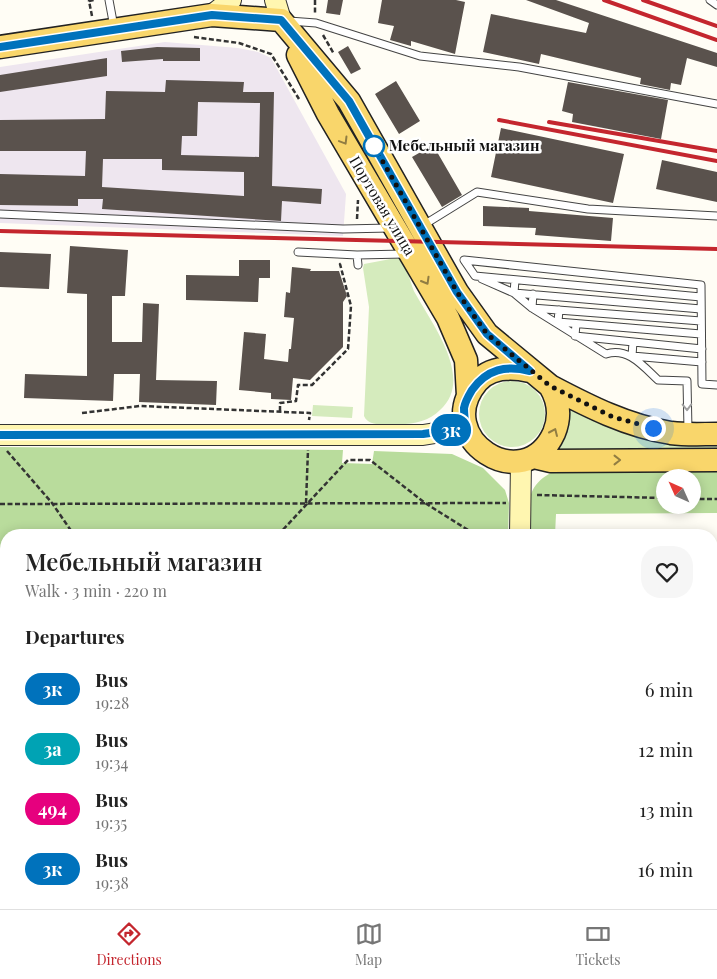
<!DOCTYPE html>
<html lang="en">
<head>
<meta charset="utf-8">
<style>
	:root { --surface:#fff; --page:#f6f6f6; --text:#222; --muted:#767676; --line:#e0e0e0; --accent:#c4262e }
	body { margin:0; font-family:"Playfair Display",serif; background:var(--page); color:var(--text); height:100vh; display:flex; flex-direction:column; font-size:19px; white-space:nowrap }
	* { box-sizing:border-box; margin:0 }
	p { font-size:16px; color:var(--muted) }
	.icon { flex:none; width:28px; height:28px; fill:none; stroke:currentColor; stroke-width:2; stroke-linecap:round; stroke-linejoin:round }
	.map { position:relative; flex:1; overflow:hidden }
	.sheet { position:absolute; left:0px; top:529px; width:718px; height:381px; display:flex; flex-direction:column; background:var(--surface); border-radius:20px 20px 0 0; box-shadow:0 2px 12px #0003 }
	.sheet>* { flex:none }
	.badge { padding:0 10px; border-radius:16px; font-size:18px; line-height:32px }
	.needle { width:32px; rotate:315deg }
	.tools { position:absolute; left:656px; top:469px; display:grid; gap:10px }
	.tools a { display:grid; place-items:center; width:45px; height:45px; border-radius:50%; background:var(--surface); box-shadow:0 2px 12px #0003; font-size:25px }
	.you { position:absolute; width:25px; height:25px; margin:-12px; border:4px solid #fff; border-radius:50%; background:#1a73e8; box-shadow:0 0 0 8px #1a73e833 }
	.map>.badge { position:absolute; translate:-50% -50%; box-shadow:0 0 0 2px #fff }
	h2 { padding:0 25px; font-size:19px; line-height:45px }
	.round { display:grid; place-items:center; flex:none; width:52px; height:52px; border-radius:20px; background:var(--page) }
	.headline { display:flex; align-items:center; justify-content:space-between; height:85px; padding:0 25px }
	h1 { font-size:24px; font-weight:600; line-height:38px }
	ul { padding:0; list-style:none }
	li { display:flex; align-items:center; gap:15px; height:60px; padding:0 25px }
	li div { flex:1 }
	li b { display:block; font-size:19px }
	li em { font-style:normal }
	li .badge { min-width:55px; font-weight:700; text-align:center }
	.dock { display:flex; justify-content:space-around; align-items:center; height:70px; border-top:1px solid var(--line); background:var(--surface); font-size:14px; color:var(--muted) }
	.dock a { display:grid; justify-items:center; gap:2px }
	.dock .current { color:var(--accent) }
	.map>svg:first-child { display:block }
	.industrial { fill:#eee6ef }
	.green { fill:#d5ebbd }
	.forest { fill:#b9dc9c; fill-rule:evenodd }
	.pitch { fill:#e6f2cf }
	.building { fill:#5a524d; fill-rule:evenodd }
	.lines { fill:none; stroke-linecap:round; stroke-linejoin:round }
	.lane-casing { stroke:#444; stroke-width:9 }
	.street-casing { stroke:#444; stroke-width:16 }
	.secondary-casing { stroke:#333; stroke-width:22 }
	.primary-casing { stroke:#222; stroke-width:25 }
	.path { stroke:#333; stroke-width:2.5; stroke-dasharray:5 2.5; stroke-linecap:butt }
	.lane { stroke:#fff; stroke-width:7 }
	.street { stroke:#fff; stroke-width:14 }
	.secondary { stroke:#fff6b0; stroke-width:20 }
	.primary { stroke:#f9d66b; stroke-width:22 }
	.rail { stroke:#c4262e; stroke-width:4 }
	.oneway { stroke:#917d42 }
	.oneway2 { stroke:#a0a0a0 }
	.line-casing { stroke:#fff; stroke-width:11 }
	.line { stroke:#0072bc; stroke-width:8 }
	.walk { stroke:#111; stroke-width:5; stroke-dasharray:0 9 }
	.stop-dot { fill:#fff; stroke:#0072bc; stroke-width:2.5 }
	.labels { text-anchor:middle; stroke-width:5; stroke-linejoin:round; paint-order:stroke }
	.stop-label { font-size:15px; font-weight:bold; fill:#111; stroke:#fff; text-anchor:start }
	.street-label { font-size:15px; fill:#111; stroke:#fff }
</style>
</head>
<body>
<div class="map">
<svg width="717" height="909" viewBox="0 0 717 909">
	<rect width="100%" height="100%" fill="#fffdf5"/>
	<path class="industrial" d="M165,42L238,48L258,52L271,58L346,194L343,236L0,223V67Z"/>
	<path class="green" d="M396,258C407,260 410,284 415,293C432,324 475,379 440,410C428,422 411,425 394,424C383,424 369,427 364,416L369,307L363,268L364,264Z
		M479 414a33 33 0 1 1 66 0a33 33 0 1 1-66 0Z
		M313,405L353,407L352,418L312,416Z
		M570,408L717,444V452L557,450L568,430Z"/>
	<path class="forest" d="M0,447L343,450L342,463L372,464L374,451L452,454L483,468L505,490L509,503L508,535H6V556H0Z
		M717,470V513L556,514L555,535H528C529,505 524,485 555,471ZM665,478H692V505H665Z"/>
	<path class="pitch" d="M711,749H717V803H711Z"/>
	<path class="building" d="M328,0H343L340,15L326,13Z
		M382,0H456L465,2L455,54L411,41V46L390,40L394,26L378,23Z
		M526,0H556L717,53V67L687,58L681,85L671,83L670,90L640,84L641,78L541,54L539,64L483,52L491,14L586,33L589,23Z
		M348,46L361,69L351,74L338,52Z
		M157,47L200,48V61H163V59L122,62L121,51Z
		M107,58V76L0,92V75Z
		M166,80L244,82L243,92H274L272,186L322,189L321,204L282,201L281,221L102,209L103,199H78V206L0,205V174L85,176L86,151H0V120L105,119L106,91L165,92ZM198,102L260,103L259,157L181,155L182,136H197ZM103,159H162V170L244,172V196L102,187Z
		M396,81L420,121L399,134L375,94Z
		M568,82L668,100L661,139L572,122L573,114L562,111Z
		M501,128L624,154L613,203L491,177Z
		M433,145L462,195L442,207L412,157Z
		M662,160L717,172V202L656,189Z
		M483,206L529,208V211L613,218L611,241L535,235L536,228L483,226Z
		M70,246L128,250L125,296H112V342H142L143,303L159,304L156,380L217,381L216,405L139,402L140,374H114L113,401L24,398L25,374L87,376V294L67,293Z
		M0,252L51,254L49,289L0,287Z
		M239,260H270V278H259L258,302L186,300V275L239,276Z
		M292,267L311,269L310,271H339L347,296L343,302V347L310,380L293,378L291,400L271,399V393L239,390L244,332L266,334L264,359L288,362L289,349H291L294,318L284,317L286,292L290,293Z"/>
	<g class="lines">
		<g class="lane-casing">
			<path id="lane" d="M109,0L114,27
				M710,0L717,5
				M289,21L316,23L420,56L519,67L717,104
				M0,214L343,229L390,228
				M422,226L477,192L588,209L717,216
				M298,252L357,255L405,254
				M357,255L358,265
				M482,279L514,293L532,308L606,354C628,347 643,366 658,380L687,381L688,430
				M515,280L514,293L701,309
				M533,294L532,308L701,321
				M701,297L475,276L464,260L701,285L702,384L717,385
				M559,310L558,322L701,334
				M576,324L575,336L702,349
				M633,342L632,356L702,362
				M711,619H717
				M0,636H6
				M0,736H6
				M0,836H6
				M83,904V909
				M16,909V904"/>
		</g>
		<g class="street-casing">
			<path id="street" d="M711,559H717
				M0,566H6
				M140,909L141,904"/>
		</g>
		<g class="secondary-casing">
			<path id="secondary" d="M275,0L281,20
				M212,15L231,0
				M0,435H423L466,428
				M520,535L521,461
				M519,909V904"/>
		</g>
		<g class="primary-casing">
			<path id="primary" d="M281,20L349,101L457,292L487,334L550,386C559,401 561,416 554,433C524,499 430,438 477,382C491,366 512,367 530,371
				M0,47L212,15L281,20
				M298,55L328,114L448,318L466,360L468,396
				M550,386C588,406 627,426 671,433C686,435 702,434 717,434
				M534,457L551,461L717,460"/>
		</g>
		<path class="path" d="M315,0V14
			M92,16L89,1L94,0
			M323,35L334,54
			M194,37L239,43L271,54L299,99
			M357,219L358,200
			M280,411V403L296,401L298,385H312L348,349L351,306L340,264L342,263
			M82,413L140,406L310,413L309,420
			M7,451L52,503L74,535
			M537,495L665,498
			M692,499H717
			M306,503L308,450
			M0,504L506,503
			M278,535L348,460H370L425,503L476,535
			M711,577H717
			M0,583H6
			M539,904V909
			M498,909V904"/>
		<use href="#lane" class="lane"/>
		<use href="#street" class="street"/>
		<use href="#secondary" class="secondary"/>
		<use href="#primary" class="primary"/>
		<path class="rail" d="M604,0L717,40
			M643,0L717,26
			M499,120L717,161
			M549,122L717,151
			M0,231L717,249"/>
	</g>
	<defs><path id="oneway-chevron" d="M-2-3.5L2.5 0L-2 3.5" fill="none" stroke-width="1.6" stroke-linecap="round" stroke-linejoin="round" transform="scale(1.25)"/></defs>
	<g class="oneway">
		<use href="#oneway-chevron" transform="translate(344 141) rotate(59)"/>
		<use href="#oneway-chevron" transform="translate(426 281) rotate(60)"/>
		<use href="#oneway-chevron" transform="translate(554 432) rotate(-66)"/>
		<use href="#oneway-chevron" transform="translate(617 460)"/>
	</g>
	<use class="oneway2" href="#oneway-chevron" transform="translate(687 407) rotate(89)"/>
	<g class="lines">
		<g class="line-casing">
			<path id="line" d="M0,47L212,15L281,20L349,101L457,292L487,334L530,371C506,365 487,369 472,390C469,395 465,402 464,408C464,414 465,422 466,428L423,434L0,435"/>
		</g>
		<use href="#line" class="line"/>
		<path class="walk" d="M374,146L457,292L487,334L550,386L613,417L653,428"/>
	</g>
	<circle class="stop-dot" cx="374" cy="146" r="10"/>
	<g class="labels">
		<g class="stop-label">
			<text x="389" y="151">Мебельный магазин</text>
		</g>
		<g class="street-label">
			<text transform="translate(382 206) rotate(59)" y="5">Портовая улица</text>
		</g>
	</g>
</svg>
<div class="tools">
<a><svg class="needle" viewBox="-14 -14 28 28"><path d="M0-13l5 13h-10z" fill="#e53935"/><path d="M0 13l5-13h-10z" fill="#767676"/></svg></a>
</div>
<div class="you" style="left:653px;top:428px"></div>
<b class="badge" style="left:451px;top:430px;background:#0072bc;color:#fff">3к</b>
<section class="sheet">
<div class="headline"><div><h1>Мебельный магазин</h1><p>Walk · 3 min · 220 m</p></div><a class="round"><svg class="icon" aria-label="heart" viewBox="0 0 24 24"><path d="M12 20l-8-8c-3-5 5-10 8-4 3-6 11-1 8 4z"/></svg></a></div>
<h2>Departures</h2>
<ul>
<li><span class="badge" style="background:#0072bc;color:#fff">3к</span><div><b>Bus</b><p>19:28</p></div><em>6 min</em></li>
<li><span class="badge" style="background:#00a3b4;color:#fff">3а</span><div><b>Bus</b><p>19:34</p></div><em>12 min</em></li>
<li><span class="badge" style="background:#e6007e;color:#fff">494</span><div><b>Bus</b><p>19:35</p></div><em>13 min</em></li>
<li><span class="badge" style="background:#0072bc;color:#fff">3к</span><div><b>Bus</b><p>19:38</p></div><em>16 min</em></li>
</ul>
</section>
</div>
<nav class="dock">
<a class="current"><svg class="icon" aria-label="directions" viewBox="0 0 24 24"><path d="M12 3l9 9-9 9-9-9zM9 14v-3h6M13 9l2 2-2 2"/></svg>Directions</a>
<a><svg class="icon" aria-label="map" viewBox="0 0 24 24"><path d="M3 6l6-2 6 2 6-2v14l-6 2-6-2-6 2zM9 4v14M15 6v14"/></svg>Map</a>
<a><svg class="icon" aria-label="tickets" viewBox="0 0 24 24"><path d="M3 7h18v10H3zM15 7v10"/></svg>Tickets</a>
</nav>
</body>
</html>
